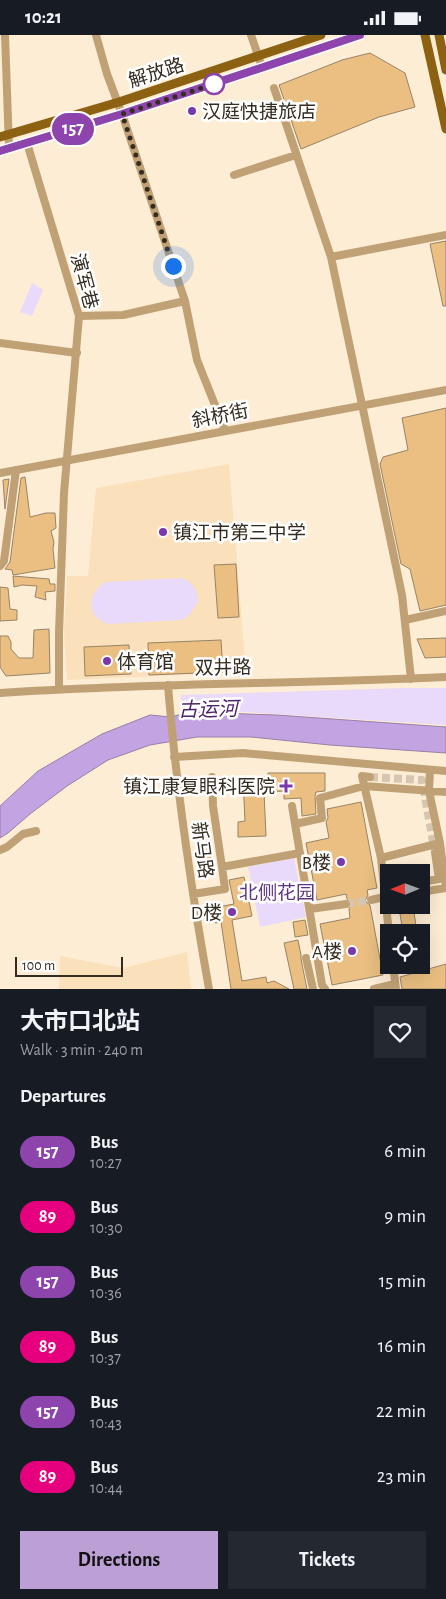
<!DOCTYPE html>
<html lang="en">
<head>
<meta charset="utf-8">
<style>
	:root { --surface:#171b24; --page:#242831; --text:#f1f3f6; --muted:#9ea1a6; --accent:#bc9fd4 }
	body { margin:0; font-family:"Alegreya Sans","Noto Sans SC",sans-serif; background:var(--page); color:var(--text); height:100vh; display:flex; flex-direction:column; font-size:19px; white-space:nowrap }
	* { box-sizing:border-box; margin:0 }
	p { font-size:16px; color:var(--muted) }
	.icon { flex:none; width:28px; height:28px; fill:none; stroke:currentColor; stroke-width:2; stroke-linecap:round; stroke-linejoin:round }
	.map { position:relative; height:954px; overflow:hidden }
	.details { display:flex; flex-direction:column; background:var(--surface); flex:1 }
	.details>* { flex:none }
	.badge { padding:0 10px; border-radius:16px; font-size:18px; line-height:32px }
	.needle { width:32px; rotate:269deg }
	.controls { position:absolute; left:380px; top:829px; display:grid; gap:10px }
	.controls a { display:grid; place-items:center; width:50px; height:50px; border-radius:0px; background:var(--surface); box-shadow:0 5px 20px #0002; font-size:25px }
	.scale { position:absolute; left:15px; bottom:12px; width:108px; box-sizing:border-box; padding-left:5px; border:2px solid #342c20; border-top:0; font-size:14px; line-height:18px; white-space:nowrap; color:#342c20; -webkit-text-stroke:4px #fff; paint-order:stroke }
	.you { position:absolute; width:25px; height:25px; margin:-12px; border:4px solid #fff; border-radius:50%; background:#1a73e8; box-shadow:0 0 0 8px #1a73e833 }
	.map>.badge { position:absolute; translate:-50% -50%; box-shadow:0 0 0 2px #fff }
	h2 { padding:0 20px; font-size:19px; line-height:45px }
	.round { display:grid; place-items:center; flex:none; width:52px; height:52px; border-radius:0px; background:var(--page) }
	.overview { display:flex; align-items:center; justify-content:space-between; height:85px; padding:0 20px }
	h1 { font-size:24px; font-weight:700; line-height:38px }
	.action { display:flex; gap:10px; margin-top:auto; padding:10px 20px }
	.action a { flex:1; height:58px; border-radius:0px; background:var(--accent); color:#111; font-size:20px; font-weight:700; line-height:58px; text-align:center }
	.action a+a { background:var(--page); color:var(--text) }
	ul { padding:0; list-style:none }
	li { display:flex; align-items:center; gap:15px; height:65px; padding:0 20px }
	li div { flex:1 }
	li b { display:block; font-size:19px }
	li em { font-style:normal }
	li .badge { min-width:55px; font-weight:700; text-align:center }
	.status { display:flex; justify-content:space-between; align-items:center; height:35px; padding:0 25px; background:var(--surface); direction:ltr }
	.status svg { height:14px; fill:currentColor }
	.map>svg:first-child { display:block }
	.built { fill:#fae0bb }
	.green { fill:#e9d9fb }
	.water { fill:#c3a3e1; stroke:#987fa7 }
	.building { fill:#eabf81; stroke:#978367 }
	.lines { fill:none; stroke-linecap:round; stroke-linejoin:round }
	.minor-tunnel { stroke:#d6c6b1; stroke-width:8; stroke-dasharray:8 4; stroke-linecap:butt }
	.minor { stroke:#c0a176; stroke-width:8 }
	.major { stroke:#8c6111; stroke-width:9 }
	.line-casing { stroke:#fff; stroke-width:11 }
	.line { stroke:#8e44ad; stroke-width:8 }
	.walk { stroke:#342c20; stroke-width:5; stroke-dasharray:0 9 }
	.stop-dot { fill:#fff; stroke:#8e44ad; stroke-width:2.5 }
	.poi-dot { fill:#7b38ab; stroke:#fff; stroke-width:2 }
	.labels { text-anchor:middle; stroke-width:5; stroke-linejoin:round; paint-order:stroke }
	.street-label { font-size:19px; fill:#342c20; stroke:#fff }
	.poi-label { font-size:19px; fill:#342c20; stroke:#fff; text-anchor:end }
	.park-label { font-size:19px; fill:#5e357f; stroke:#fff }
	.water-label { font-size:20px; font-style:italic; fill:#4e256d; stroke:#fff }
</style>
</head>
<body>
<div class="status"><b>10:21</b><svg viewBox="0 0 49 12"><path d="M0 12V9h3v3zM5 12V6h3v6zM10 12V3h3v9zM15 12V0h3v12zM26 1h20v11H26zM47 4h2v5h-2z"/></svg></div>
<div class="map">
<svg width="446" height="954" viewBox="0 0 446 954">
	<rect width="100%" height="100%" fill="#feedd5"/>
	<path class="built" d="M229,429L246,637L67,645L64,597L67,541H88L96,453Z
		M187,917L191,954H59L60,921L123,933Z"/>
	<path class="green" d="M32,248L43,255L32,281L20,277Z
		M181,543C193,547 197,554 198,567L189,580L182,585L108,589C86,582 86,558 106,547Z
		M404,653H446V690L181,673V660Z
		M294,823L306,882L260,892L248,832Z"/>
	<path class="water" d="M189,677L276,680L446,692V718L330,710L251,702H197L150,710L108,725L67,751L30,779L8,798L0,803V771L38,736L102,699L150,680L171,682Z"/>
	<path class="building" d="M370,18L405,38L415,72L379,82L301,114L279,50L342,25Z
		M446,206V271H443L430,209Z
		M446,373V570L420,576L410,534L401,529L380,429L383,422L408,415L402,383Z
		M25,442L30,482L46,478H55L56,493L51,496L54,507L53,514L55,533L13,540L12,535L5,534L10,527L21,443Z
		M9,444L5,474L3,445Z
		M236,529L239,582L218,583L214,530Z
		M13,541L49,544L50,549H55V556L45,557L46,565L35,562L37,551L22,550L14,552Z
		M0,552L8,553L10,574L17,575V585L0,586Z
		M49,594L50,638L6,641L0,632V601H8L11,607V614L19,623H33L34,595Z
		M446,603V622L425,623L417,604Z
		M221,605L223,637L149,640L148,608Z
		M129,610L131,639L85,641L84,612Z
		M268,738H325V756L316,757L315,761L316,779L302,781L301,763L284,764V756L264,757L266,801L238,802V787L245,786L243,744L268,742Z
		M361,767L377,853L367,855L368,860L365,866L370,870L383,940L332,950L320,889L350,883L349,874L351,868L347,864L346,859L317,865L306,808L329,803L326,787L328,783L327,774Z
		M206,799L211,826L203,827L199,800Z
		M244,842L252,881L232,885L242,946L266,942L267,948L274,946L289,954H231L221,887L215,888L212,873L234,869L229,845Z
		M414,877L417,898H403L400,879Z
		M305,885L308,900L295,902L293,887Z
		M298,905L301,920V924L307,954H294L284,908Z
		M446,929V954H402L400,942Z"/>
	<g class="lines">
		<path class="minor-tunnel" d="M370,742L422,745L435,818
			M346,869L371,865"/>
		<path class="minor" d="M5,0L9,112
			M96,0L107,39L122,79L185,266L197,325L225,395
			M251,0L262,32
			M274,53L331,222L402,560L411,644
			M27,108L79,281L64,458L59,598V654
			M234,140L296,120
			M331,222L446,200
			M79,281L123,280L185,266
			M0,308L77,318
			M0,438L446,355
			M0,531L4,526L16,435
			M405,585L446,576
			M168,650C176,752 191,853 209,954
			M0,658C149,648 297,649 446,642
			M174,722L243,718L446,736
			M212,742L213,771L222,832
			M370,742L362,741L381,823L389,898
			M292,771L322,950L325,954
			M295,789L322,783L320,763L364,751L446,757
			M0,815L7,812L23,799L36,796
			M381,823L440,808L429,756L430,735
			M421,857L446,853L440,808
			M423,857L422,847L439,844L435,818
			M193,859L225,854L222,832L300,818
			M371,865L389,861
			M310,874L346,869
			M306,923L313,954
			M393,930L396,954
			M374,954L395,949"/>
		<path class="major" d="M425,0L446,94
			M439,0L446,35
			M0,102L119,67L321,0
			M0,116L122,79L361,0"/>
	</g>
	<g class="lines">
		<g class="line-casing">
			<path id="line" d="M0,116L122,79L360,0"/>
		</g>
		<use href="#line" class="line"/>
		<path class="walk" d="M173,231L122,79L214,49"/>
	</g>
	<circle class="stop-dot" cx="214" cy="49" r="10"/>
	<g class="poi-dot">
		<circle cx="192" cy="76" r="5"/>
		<circle cx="163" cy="497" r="5"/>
		<circle cx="107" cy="626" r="5"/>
		<path d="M283.5 743.5h5v5h5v5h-5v5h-5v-5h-5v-5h5z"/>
		<circle cx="341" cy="827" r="5"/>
		<circle cx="232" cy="877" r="5"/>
		<circle cx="352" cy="916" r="5"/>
	</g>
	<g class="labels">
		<g class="street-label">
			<text transform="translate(156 37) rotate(-18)" y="7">解放路</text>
			<text transform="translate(85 246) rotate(75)" y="7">演军巷</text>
			<text transform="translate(220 380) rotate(-11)" y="7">斜桥街</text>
			<text transform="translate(223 632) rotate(-1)" y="7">双井路</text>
			<text transform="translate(203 815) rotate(82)" y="7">新马路</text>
		</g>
		<g class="poi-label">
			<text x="202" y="83" text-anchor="start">汉庭快捷旅店</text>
			<text x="173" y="504" text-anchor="start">镇江市第三中学</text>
			<text x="117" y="633" text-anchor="start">体育馆</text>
			<text x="275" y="758">镇江康复眼科医院</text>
			<text x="331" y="834">B楼</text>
			<text x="222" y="884">D楼</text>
			<text x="342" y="923">A楼</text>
		</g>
		<g class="park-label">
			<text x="277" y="864">北侧花园</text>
		</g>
		<g class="water-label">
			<text transform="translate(208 674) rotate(-1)" y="7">古运河</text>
		</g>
	</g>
</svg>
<div class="controls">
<a><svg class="needle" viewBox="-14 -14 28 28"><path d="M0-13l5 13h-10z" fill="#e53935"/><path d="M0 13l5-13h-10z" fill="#9ea1a6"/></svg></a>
<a><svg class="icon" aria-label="locate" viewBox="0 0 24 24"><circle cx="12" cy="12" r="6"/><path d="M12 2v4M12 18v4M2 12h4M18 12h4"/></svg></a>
</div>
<div class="scale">100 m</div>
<div class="you" style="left:173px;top:231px"></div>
<b class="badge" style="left:73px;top:94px;background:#8e44ad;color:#fff">157</b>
</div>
<section class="details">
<div class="overview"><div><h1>大市口北站</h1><p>Walk · 3 min · 240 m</p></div><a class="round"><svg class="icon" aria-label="heart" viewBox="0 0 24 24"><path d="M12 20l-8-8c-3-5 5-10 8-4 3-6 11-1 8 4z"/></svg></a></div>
<h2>Departures</h2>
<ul>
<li><span class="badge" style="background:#8e44ad;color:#fff">157</span><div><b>Bus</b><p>10:27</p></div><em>6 min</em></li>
<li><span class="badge" style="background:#e6007e;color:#fff">89</span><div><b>Bus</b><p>10:30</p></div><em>9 min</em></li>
<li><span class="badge" style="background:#8e44ad;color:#fff">157</span><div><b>Bus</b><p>10:36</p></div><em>15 min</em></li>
<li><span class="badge" style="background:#e6007e;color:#fff">89</span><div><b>Bus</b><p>10:37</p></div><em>16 min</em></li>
<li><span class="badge" style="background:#8e44ad;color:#fff">157</span><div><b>Bus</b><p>10:43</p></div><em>22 min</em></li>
<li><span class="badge" style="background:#e6007e;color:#fff">89</span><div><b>Bus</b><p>10:44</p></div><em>23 min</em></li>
</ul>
<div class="action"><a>Directions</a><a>Tickets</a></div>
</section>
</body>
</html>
